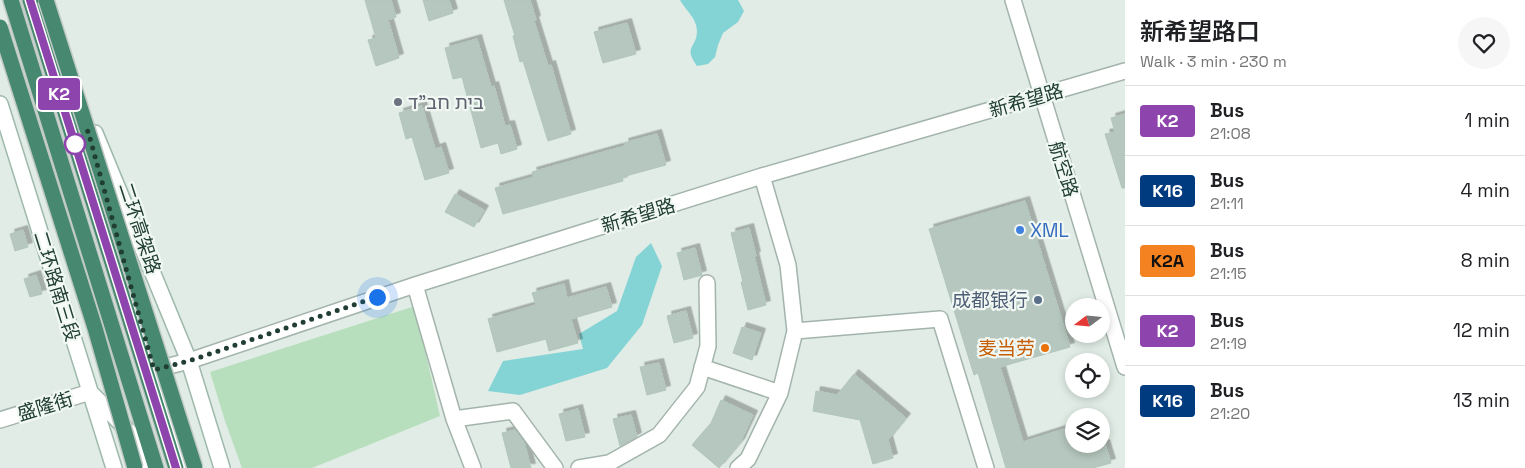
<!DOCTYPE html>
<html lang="en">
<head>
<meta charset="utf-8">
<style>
	:root { --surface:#fff; --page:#f6f6f6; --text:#202124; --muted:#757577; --line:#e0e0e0 }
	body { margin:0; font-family:"Space Grotesk","Noto Sans SC","Noto Sans Hebrew",sans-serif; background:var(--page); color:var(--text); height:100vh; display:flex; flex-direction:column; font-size:19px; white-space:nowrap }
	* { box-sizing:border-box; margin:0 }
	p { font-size:16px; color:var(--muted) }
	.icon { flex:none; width:28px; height:28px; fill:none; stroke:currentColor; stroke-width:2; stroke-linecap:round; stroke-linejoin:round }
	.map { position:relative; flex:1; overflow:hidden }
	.panel { display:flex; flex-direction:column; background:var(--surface); width:400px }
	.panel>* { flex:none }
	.badge { padding:0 10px; border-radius:4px; font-size:18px; line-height:32px }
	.needle { width:32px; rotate:254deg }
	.controls { position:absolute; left:1065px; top:298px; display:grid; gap:10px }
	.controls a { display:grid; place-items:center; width:45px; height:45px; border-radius:50%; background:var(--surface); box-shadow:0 2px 8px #0003; font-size:25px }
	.you { position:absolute; width:25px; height:25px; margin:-12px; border:4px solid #fff; border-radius:50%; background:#1a73e8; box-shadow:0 0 0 8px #1a73e833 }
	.map>.badge { position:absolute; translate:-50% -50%; box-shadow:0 0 0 2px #fff }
	.round { display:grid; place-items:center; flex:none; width:52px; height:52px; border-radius:26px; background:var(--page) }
	.headline { display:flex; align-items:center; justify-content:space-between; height:85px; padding:0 15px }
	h1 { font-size:24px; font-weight:600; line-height:38px }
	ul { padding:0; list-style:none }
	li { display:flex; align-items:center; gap:15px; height:70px; padding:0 15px; border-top:1px solid var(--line) }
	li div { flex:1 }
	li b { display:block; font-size:19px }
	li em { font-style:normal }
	li .badge { min-width:55px; font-weight:700; text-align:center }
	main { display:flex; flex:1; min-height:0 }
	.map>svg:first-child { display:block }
	.green { fill:#b7dfbd }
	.water { fill:#84d3d5 }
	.building { fill:#b5c7be; stroke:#b2c6bb; filter:url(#shadow) }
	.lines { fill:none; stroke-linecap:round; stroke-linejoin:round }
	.minor-casing { stroke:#a3b4ac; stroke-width:18 }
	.tertiary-casing { stroke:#a3b4ac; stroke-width:18 }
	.secondary-casing { stroke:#9eb9ac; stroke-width:18 }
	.trunk-casing { stroke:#c1c9c6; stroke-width:18 }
	.minor { stroke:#fff; stroke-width:15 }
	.tertiary { stroke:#fff; stroke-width:15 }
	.secondary { stroke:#fff; stroke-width:15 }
	.trunk { stroke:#468870; stroke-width:15 }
	.trunk-bridge-casing { stroke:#c1c9c6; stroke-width:18; stroke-linecap:butt }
	.trunk-bridge { stroke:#468870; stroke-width:15 }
	.line-casing { stroke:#fff; stroke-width:11 }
	.line { stroke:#8e44ad; stroke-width:8 }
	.walk { stroke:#203e32; stroke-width:5; stroke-dasharray:0 9 }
	.worship-dot { fill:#6b7280; stroke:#f1f8f4; stroke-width:2 }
	.stop-dot { fill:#fff; stroke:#8e44ad; stroke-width:2.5 }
	.shop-dot { fill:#3f7fe0; stroke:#f1f8f4; stroke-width:2 }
	.service-dot { fill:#5c6f8a; stroke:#f1f8f4; stroke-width:2 }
	.food-dot { fill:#e8710a; stroke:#f1f8f4; stroke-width:2 }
	.labels { text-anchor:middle; stroke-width:4.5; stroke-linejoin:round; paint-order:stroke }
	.street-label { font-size:19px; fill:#203e32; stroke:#f1f8f4 }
	.worship-label { font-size:19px; fill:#5b616d; stroke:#f1f8f4; text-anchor:start }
	.shop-label { font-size:19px; fill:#366cbe; stroke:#f1f8f4; text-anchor:start }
	.service-label { font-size:19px; fill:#4e5e75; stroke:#f1f8f4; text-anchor:end }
	.food-label { font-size:19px; fill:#c56008; stroke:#f1f8f4; text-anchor:end }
</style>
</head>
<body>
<main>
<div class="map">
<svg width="1125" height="468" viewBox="0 0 1125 468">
	<defs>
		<filter id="shadow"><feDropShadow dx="4.5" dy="-4.5" stdDeviation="0" flood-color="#0004"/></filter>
	</defs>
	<rect width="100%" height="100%" fill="#e0ece5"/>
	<path class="green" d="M415,306L440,416L312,468H242L225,421L210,372Z"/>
	<path class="water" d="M680,0H738L744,11L738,22L723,33L718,45L715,57L708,64L697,66C683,46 696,49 697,32C697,18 686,11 680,0Z
		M651,243L662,266L642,325L607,368L520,395L488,391L503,361L583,349L579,334L617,311L636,257Z"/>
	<path class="building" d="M365,0H391L396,17L388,20L399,58L376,66L368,40L376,38Z
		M423,0H449L453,13L429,21Z
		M504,0H530L536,20L534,21L548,66L551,65L571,134L548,141L523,61L520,62L513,36H515Z
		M627,23L636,54L603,63L594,32Z
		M477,39L491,87L494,86L505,126L510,125L517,149L501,154L498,143L481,148L462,77L453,79L445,48Z
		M422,106L435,149L441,147L449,173L425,180L412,137L406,139L399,113Z
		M1125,114V188H1122L1105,134L1115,132L1111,118Z
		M657,134L666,165L622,177L623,181L503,214L495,188L534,177L532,172L625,146L624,143Z
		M455,194L484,210L474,227L445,212Z
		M1025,201L1070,347L1000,367L1023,442L1074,426V444H1105L1111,463L1093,468H1006L978,373L974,375L929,229Z
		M749,228L756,256H754L766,305L748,310L741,282H743L731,233Z
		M23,230L28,247L15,251L10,234Z
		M695,248L702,275L684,280L677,253Z
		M36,275L42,294L30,297L24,279Z
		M564,284L567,298L606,287L612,307L571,319L578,343L549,351L546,339L497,352L488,319L536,305L532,293Z
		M686,311L693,338L674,343L667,316Z
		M742,327L761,333L752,360L733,353Z
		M659,363L666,390L647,395L640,367Z
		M854,374L906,418L888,440L893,458L873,464L860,420L813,411L816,391L837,395Z
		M721,400L753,415L740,443L719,468L692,445L711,423Z
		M578,409L585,437L566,441L559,414Z
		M631,415L637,437L620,446L613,419Z
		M515,430L524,442L531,468H511L502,433Z"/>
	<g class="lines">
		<g class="minor-casing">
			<path id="minor" d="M1013,0L1125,367
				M415,285L454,419L473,468
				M795,331L940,319L986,468
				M702,367L780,393
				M153,370L189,361L415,285L762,176L1125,71
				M454,419L513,411L555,468
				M579,468L609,463L659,435L697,387L708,346L707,283
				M738,468L748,459L780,393L795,331L788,265L762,176"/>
		</g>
		<g class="tertiary-casing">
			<path id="tertiary" d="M0,420L90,392"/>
		</g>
		<g class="secondary-casing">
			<path id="secondary" d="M0,104L114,468
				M95,133L189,361L222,468
				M134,300L153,370L186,468
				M93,395L140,443L147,468"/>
		</g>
		<g class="trunk-casing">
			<path id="trunk" d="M11,0L156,468
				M30,0L176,468"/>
		</g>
		<use href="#minor" class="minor"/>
		<use href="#tertiary" class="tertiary"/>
		<use href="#secondary" class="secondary"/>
		<use href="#trunk" class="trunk"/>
		<g class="trunk-bridge-casing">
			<path id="trunk-bridge" d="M46,0L195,468
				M0,27L95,328L135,468"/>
		</g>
		<use href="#trunk-bridge" class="trunk-bridge"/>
	</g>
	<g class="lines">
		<g class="line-casing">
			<path id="line" d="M30,0L176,468"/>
		</g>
		<use href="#line" class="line"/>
		<path class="walk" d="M75,144L88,131L154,370L189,361L377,297"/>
	</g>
	<circle class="worship-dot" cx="398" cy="102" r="5"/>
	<circle class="stop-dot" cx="75" cy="144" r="10"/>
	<circle class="shop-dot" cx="1020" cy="230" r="5"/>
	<circle class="service-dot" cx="1038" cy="300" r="5"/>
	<circle class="food-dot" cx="1045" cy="348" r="5"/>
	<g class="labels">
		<g class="street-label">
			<text transform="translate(1026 100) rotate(-16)" y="7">新希望路</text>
			<text transform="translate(1064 169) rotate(73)" y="7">航空路</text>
			<text transform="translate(638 215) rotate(-17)" y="7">新希望路</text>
			<text transform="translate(140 228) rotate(72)" y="7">二环高架路</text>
			<text transform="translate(57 286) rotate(73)" y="7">二环路南三段</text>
			<text transform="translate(45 406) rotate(-17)" y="7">盛隆街</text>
		</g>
		<g class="worship-label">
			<text x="408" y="109">בית חב"ד</text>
		</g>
		<g class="shop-label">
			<text x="1030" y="237">XML</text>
		</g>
		<g class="service-label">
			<text x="1028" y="307">成都银行</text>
		</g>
		<g class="food-label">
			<text x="1035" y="355">麦当劳</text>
		</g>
	</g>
</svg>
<div class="controls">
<a><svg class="needle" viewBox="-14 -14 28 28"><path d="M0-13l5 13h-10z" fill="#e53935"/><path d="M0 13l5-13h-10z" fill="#757577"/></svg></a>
<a><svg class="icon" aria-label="locate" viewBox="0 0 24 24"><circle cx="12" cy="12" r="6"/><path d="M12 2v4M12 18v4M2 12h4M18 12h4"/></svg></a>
<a><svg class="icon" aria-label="layers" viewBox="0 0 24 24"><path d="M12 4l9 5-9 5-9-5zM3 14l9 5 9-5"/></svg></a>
</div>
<div class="you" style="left:377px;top:297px"></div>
<b class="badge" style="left:59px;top:94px;background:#8e44ad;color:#fff">K2</b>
</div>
<section class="panel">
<div class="headline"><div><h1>新希望路口</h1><p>Walk · 3 min · 230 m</p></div><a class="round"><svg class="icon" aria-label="heart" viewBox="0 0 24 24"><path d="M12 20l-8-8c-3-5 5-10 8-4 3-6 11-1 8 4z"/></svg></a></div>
<ul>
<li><span class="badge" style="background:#8e44ad;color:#fff">K2</span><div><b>Bus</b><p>21:08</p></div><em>1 min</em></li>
<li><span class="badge" style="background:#003b80;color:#fff">K16</span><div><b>Bus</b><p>21:11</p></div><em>4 min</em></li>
<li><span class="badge" style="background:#f58220;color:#111">K2A</span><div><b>Bus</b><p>21:15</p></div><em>8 min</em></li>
<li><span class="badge" style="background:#8e44ad;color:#fff">K2</span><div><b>Bus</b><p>21:19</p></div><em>12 min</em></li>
<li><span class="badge" style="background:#003b80;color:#fff">K16</span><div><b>Bus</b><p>21:20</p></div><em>13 min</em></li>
</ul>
</section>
</main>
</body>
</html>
